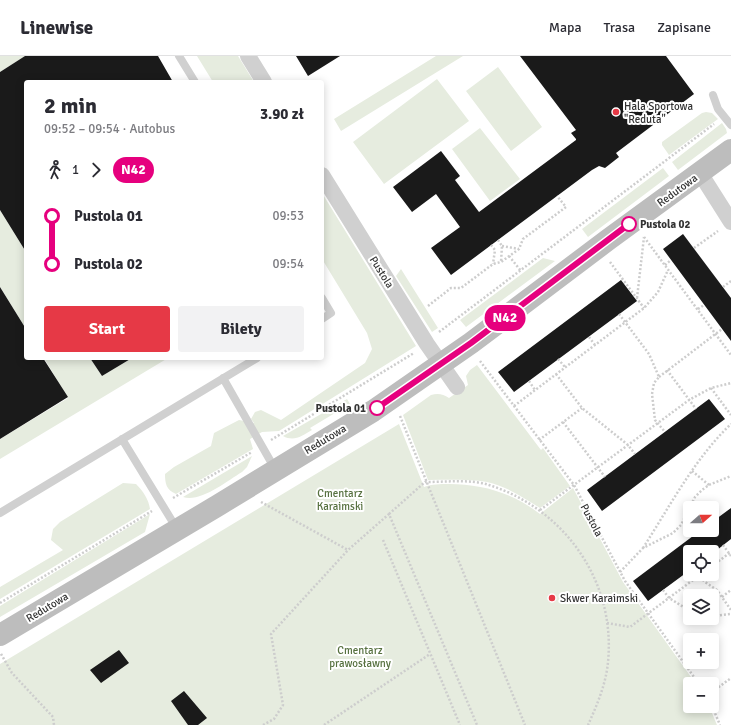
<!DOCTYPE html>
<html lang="pl">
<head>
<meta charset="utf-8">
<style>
	:root { --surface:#fff; --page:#f2f2f3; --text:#2b2b33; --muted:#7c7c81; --line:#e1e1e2; --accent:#e63946 }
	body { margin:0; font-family:Signika,sans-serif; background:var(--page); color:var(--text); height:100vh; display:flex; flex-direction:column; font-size:15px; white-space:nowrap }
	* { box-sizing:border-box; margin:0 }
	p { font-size:13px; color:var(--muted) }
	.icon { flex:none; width:22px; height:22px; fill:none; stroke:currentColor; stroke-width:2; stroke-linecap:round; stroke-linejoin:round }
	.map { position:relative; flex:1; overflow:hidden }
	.panel { position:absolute; left:24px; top:24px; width:300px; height:280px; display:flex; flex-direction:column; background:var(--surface); border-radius:4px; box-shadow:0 2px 10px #0003 }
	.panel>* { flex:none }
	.badge { padding:0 8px; border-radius:13px; font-size:14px; line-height:26px }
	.needle { width:26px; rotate:69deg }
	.fabs { position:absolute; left:683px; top:445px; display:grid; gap:8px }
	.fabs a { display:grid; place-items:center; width:36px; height:36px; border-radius:4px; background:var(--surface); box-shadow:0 2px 10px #0003; font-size:20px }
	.map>.badge { position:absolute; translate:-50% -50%; box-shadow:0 0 0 2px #fff }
	.legs { display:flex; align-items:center; gap:6px; height:44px; padding:0 20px; font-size:13px }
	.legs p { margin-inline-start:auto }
	.headline { display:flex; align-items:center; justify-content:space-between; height:68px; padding:0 20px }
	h1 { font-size:22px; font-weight:700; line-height:30px }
	.cta { display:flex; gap:8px; margin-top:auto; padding:8px 20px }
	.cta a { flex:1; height:46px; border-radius:4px; background:var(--accent); color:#fff; font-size:16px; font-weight:700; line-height:46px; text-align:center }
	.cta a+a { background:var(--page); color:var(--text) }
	ul { padding:0 20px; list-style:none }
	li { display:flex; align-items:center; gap:14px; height:48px; font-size:15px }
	li i { display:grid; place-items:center; width:6px; height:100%; margin:0 5px; background:currentColor }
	li i::after { content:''; width:10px; height:10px; margin:-5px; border:3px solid; border-radius:50%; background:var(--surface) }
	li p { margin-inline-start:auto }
	li:first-child i { background:linear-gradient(#0000 50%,currentColor 0) }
	li:last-child i { background:linear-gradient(currentColor 50%,#0000 0) }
	header { display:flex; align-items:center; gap:24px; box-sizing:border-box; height:56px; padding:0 20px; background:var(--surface); border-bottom:1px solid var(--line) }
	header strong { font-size:19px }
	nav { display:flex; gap:22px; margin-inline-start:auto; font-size:14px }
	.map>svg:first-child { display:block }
	.green { fill:#e6ecdf }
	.building { fill:#1a1a1a }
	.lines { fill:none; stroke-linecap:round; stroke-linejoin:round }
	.path { stroke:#cdcdcd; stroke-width:2.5; stroke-dasharray:2 2; stroke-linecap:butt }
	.lane { stroke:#d0d0d0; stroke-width:8 }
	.street { stroke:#d0d0d0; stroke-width:16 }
	.secondary { stroke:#bdbdbd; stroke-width:22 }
	.line-1-casing { stroke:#fff; stroke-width:9 }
	.line-1 { stroke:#e6007e; stroke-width:6 }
	.poi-dot { fill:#e63946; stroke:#fff; stroke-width:1.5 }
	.stop-1-dot { fill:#fff; stroke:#e6007e; stroke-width:2 }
	.labels { text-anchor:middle; stroke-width:4; stroke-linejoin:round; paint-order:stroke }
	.poi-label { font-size:11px; fill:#333; stroke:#fff; text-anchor:start }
	.street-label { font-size:11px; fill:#333; stroke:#fff }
	.stop-label { font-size:11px; font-weight:bold; fill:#333; stroke:#fff; text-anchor:start }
	.park-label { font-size:11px; fill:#56703f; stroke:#fff }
</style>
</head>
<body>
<header>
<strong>Linewise</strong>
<nav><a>Mapa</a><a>Trasa</a><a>Zapisane</a></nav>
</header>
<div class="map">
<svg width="731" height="669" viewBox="0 0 731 669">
	<rect width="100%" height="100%" fill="#fff"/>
	<path class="green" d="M0,0H25L0,16Z
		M197,0H238L254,26H213Z
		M436,0H463L341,75L334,63Z
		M498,11L542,71L511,95L466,35Z
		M437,23L469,65L384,128L353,86Z
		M706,56L712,57L718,63L669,99L662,89V86L702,57Z
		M722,67L726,73L727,77L678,114L672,106Z
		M480,72L520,123L490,145L452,93Z
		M663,112L669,120L588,181L582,173Z
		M322,137L416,290L279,375L262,376L250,383L253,393L176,438C166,434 165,427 165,418L174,411L211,390L214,377L239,364L254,367L251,363L255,356L261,354L281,364L365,307L372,293L367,277L322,203Z
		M0,154L26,196V273L0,231Z
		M543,202L555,205L466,271L460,264Z
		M401,213L438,272L432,276L396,220Z
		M44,302H90L102,320L132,302H168L0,403V383L68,342Z
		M477,309L541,394L543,392L570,430L540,452C524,442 506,430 487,426C468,423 448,424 428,424L403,359L431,339C438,337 443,338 449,342L468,329L466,320L470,314Z
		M347,343L350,348L310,372L312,374C302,380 294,386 283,380Z
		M399,368L424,431C432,428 440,428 449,428C482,428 513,437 540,458L573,432L623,526L696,628H690V650H709L717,669H0V608Z
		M252,400L247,411L242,416C227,425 200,447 183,441Z
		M123,427L136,428C143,435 149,444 150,453L0,543V531L63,494L51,484L53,473L60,466Z
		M150,458L145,476L0,561V550Z"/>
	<path class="building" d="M25,0H158L173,26H26V196L0,154V16Z
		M296,0H340L308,20Z
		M520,0H666L694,38L616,97L619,101L605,112L599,110L592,114L451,219L431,192L460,171L436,138L412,156L393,131L441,95L460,120L455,124L479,156L576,84V83L571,77L576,74Z
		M683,178L731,242V285L663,193Z
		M621,224L637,245L514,336L498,316Z
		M0,231L26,273V302H43L68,341L0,383Z
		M90,302H132L102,320Z
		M709,343L725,363L602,455L587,434Z
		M731,452V483L712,498V496H690V514L648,545L633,525L701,474H712V466Z
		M119,594L129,607L101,627L90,614Z
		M184,635L207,662L198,669H188L171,645Z"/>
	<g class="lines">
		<path class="path" d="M644,181L731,299
			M498,184L502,190L501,206
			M491,189L495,194L493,208
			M502,190L519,193
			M694,192L718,175
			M509,200L521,215
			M610,206L644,252
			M665,209L671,204
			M723,231L731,225
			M637,242L644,181
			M428,250L451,232H461L493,208L501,206L519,193L523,183L566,151L557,140
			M698,253L704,249
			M619,258L649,298L659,321L654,327L652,338L655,364L665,376
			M439,276L714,68
			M589,281L595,289
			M558,303L565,311
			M480,305L574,429L625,525L699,628
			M667,314L696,353
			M556,318L582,352L628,389L635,398
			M659,321L722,273
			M529,325L535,334
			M711,332L731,359
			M514,350L644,252L658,236L668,214
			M400,360L525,669
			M563,366L605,421
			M271,384L414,297
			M539,384L582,352
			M692,415L709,429
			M173,442L252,396
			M261,446L348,494
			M540,454L689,344L711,332L731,327
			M389,458L425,426C445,426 471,423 489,429C565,453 616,526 608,606C606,628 597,649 588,669
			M383,484L460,669
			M723,489L731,500
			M643,492C670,450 695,402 731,368
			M712,510L731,496
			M620,516L643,492L673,477L681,469L695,441L702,434L709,429L731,420
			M697,518L705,526L717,534L731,554
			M663,534L669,542L690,555
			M722,541L731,534
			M0,547L152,455
			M712,560L731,558
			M607,567L630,571L701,518
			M1,598L12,617L53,661L54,669
			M712,636L731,622
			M712,650L720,669
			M263,669L274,663L283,649L271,578L348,494L389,458L477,669
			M324,669L430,598"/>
		<path class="lane" d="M179,0L195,26
			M713,39L718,53L731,69
			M322,242L331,257L322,263
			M223,322L275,413
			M122,383L177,473
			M0,457L257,302"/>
		<path class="street" d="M248,0L264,26
			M700,117L731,166
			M322,119L427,288L457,331"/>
		<path class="secondary" d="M0,579L217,450L373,355L471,287L609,183L731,94"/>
	</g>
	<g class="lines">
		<g class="line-1-casing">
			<path id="line-1" d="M377,352L471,287L629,168"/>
		</g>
		<use href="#line-1" class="line-1"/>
	</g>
	<g class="poi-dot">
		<circle cx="616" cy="56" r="4"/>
		<circle cx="552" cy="542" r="4"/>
	</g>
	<g class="stop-1-dot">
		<circle cx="629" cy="168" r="7"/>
		<circle cx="377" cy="352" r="7"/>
	</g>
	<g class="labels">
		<g class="poi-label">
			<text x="624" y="54">Hala Sportowa<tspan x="624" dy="13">"Reduta"</tspan></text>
			<text x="560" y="546">Skwer Karaimski</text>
		</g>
		<g class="street-label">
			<text transform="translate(677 134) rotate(-36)" y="4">Redutowa</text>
			<text transform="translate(382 216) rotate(58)" y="4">Pustola</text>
			<text transform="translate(325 383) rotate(-31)" y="4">Redutowa</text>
			<text transform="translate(592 464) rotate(62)" y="4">Pustola</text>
			<text transform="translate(47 551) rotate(-31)" y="4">Redutowa</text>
		</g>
		<g class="stop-label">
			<text x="640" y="172">Pustola 02</text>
			<text x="366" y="356" text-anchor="end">Pustola 01</text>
		</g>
		<g class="park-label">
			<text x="340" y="441">Cmentarz<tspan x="340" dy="13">Karaimski</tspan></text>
			<text x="360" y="598">Cmentarz<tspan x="360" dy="13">prawosławny</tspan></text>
		</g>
	</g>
</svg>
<div class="fabs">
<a><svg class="needle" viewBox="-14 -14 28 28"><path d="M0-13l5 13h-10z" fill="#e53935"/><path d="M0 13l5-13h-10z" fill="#7c7c81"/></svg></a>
<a><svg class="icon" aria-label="locate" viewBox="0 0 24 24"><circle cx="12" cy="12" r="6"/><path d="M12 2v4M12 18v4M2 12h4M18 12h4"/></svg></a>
<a><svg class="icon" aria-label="layers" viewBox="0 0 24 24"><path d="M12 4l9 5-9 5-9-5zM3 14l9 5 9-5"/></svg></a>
<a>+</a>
<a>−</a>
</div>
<b class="badge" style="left:505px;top:262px;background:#e6007e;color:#fff">N42</b>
<section class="panel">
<div class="headline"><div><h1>2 min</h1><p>09:52 – 09:54 · Autobus</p></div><b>3.90 zł</b></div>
<div class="legs"><svg class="icon" aria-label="walk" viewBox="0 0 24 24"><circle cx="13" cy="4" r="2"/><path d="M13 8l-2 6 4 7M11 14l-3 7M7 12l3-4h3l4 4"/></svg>1<svg class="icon" aria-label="forward" viewBox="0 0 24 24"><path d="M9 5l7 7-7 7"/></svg><b class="badge" style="background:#e6007e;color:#fff">N42</b></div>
<ul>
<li><i style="color:#e6007e"></i><b>Pustola 01</b><p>09:53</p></li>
<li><i style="color:#e6007e"></i><b>Pustola 02</b><p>09:54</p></li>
</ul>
<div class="cta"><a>Start</a><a>Bilety</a></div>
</section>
</div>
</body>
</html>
